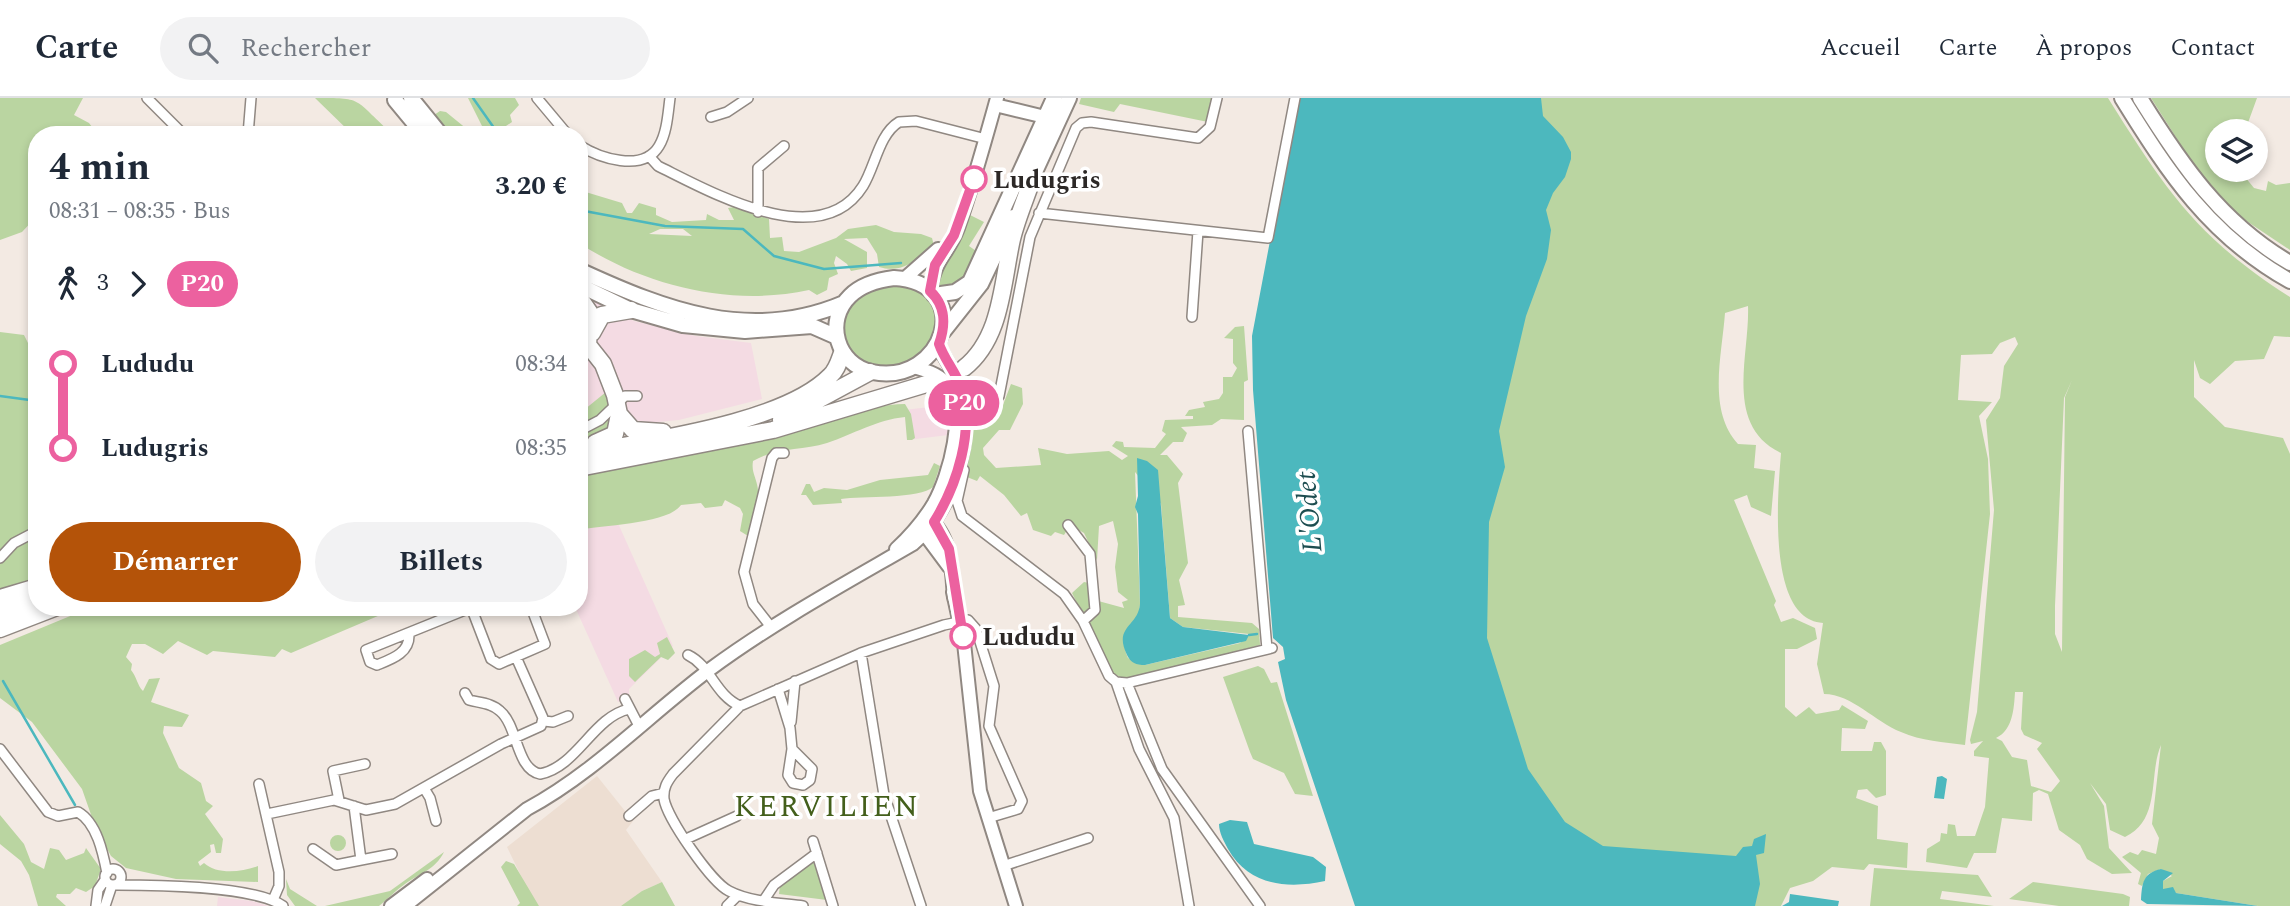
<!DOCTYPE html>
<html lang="fr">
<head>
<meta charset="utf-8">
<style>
	:root { --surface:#fff; --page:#f2f2f3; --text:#1f2937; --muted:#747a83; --line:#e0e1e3; --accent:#b45309 }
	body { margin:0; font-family:Spectral,serif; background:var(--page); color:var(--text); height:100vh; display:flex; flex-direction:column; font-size:26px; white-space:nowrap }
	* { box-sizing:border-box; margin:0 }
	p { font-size:23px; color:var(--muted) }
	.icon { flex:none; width:38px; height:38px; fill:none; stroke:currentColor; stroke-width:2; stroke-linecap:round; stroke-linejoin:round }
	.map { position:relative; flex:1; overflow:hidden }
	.sheet { position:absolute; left:28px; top:28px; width:560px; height:490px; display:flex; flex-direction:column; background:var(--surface); border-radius:28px; box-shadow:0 4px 10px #0003 }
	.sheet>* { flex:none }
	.badge { padding:0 14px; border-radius:23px; font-size:24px; line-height:46px }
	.tools { position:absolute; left:2205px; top:21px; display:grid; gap:14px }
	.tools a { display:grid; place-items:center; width:63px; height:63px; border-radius:50%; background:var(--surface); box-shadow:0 4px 10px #0003; font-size:35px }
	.map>.badge { position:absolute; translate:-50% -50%; box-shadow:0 0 0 4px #fff }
	.legs { display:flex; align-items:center; gap:10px; height:77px; padding:0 21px; font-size:23px }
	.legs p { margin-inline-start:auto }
	.headline { display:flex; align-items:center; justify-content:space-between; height:119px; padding:0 21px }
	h1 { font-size:38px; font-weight:700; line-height:52px }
	.action { display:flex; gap:14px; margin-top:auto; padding:14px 21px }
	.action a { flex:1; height:80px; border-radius:42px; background:var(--accent); color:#fff; font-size:28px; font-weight:700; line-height:80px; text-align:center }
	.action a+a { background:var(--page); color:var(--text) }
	ul { padding:0 21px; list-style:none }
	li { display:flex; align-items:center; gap:24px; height:84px; font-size:26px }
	li i { display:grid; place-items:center; width:10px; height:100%; margin:0 9px; background:currentColor }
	li i::after { content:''; width:18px; height:18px; margin:-9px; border:5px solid; border-radius:50%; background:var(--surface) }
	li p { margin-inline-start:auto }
	li:first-child i { background:linear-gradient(#0000 50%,currentColor 0) }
	li:last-child i { background:linear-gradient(currentColor 50%,#0000 0) }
	header { display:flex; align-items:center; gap:42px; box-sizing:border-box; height:98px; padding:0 35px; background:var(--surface); border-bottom:2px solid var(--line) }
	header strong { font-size:33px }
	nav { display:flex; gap:38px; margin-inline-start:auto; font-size:24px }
	.search { width:490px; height:63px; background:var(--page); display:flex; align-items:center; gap:18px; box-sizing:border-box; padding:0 24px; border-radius:38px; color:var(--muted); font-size:26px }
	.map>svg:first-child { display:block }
	.commercial { fill:#f4dbe3 }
	.built { fill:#edded2 }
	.green { fill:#bad5a1; fill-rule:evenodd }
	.water { fill:#4cb8be }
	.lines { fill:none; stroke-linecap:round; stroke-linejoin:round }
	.stream { stroke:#4cb8be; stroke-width:2.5 }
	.street-casing { stroke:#908882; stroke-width:12 }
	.secondary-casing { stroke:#908882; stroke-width:16 }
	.primary-casing { stroke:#908882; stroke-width:18 }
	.highway-casing { stroke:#908882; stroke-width:19 }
	.street { stroke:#fff; stroke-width:9 }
	.secondary { stroke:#fff; stroke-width:12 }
	.primary { stroke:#fff; stroke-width:14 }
	.highway { stroke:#fff; stroke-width:16 }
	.line-1-casing { stroke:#fff; stroke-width:16 }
	.line-1 { stroke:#ec619f; stroke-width:10 }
	.stop-1-dot { fill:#fff; stroke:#ec619f; stroke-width:3.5 }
	.labels { text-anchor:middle; stroke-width:7; stroke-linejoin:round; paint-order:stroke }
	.stop-label { font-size:26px; font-weight:bold; fill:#2c2826; stroke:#fff; text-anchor:start }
	.water-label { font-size:28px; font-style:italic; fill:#1d4d50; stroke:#fff }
	.quarter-label { font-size:30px; letter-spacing:2px; fill:#435f1b; stroke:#fff }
</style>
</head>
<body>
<header>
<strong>Carte</strong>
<div class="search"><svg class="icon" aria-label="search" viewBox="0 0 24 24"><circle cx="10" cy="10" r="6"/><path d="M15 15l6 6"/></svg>Rechercher</div>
<nav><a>Accueil</a><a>Carte</a><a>À propos</a><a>Contact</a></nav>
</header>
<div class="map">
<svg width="2290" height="808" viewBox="0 0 2290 808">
	<rect width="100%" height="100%" fill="#f3eae3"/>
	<path class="commercial" d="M579,196L634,223L696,238L751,245L762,301L679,322L648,325L627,320L579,318Z
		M938,308V313L949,312L948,337L908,342L904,312Z
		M617,423L673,548L629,591V598L618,604L575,509H579V430Z
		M218,799L252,803L269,808H217Z"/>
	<path class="built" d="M597,678L633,723L626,732L662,784L642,793L622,808H539L533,803L507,749Z"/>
	<path class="green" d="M0,0H83L74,17L89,25L96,34L109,37H37V118L22,134L0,142Z
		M315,0C363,0 353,0 387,31H399L411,37H353Z
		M468,0H515L519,7L510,17L512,24L503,30L509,37H450L434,17L440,13L446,14L473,36L485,34Z
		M1081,0H1212L1208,24L1120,6L1114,14L1079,6Z
		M1373,0H2108C2165,91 2197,140 2290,199V239L2274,238L2264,261L2235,263L2210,286L2200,280L2194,262V299L2225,329L2283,340L2290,356V808H2258L2176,795L2163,791V783L2172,778L2161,771L2148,776L2142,788L2138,786L2141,775L2122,759L2130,754L2138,757L2142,752L2156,756L2159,740L2152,726L2161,647C2148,677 2162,721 2125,739L2110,732L2106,706L2090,685L2104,708L2109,750L2132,775L2112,776L2087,761L2080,747L2059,732L2048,696L2039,692L2033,695L2032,723L2002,720L1996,755H1974L1967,770L1926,764L1927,751L1940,743L1941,735L1947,736L1948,726L1955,727L1957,738H1975L1985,709L1989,660L1974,658V653L1983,643L1971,646L1970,642L1977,614L1994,412L1986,322L2000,300L2004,268L2018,246L2015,239L2000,245L1992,256L1961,257L1958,302L1992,304L1979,318L1988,361L1990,416L1965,647C1944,644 1921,643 1901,634C1875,624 1852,596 1824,596L1817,566L1823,525C1766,522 1778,394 1781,355C1723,327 1750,257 1748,208L1725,215C1722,257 1707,312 1738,346L1756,347L1754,370L1775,373L1771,418L1751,409L1747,397L1734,402L1776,503L1774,507L1781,524L1793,520L1815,530L1817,541L1797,551H1785V609L1796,619L1809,609L1816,616L1839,612L1842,607L1868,623L1865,631L1842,630L1841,653H1872L1874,644H1881L1886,653V697L1876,700L1867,691L1858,692L1856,700L1878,708L1877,741L1908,745L1907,770L1869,766L1864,772L1832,769L1813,783L1790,790L1781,808H1464ZM2072,282L2065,299L2062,554L2055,536V508L2064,300ZM2015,594H2023L2021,631L2024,637L2042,645L2037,651L2060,683L2051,694L2031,688L2027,662L2012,659L2002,643L1996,640C2013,632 2014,610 2015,594Z
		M2151,0H2257L2245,33H2217V72H2245V79L2254,90L2266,93L2268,83L2276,87L2290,85V152L2224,108L2210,93Z
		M579,92L622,105L627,115H632L639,105L656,110V117L672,124L706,122L707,116L719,122H734L728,110L734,109L769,121L770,140L782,139L784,153L799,154L836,140L848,131L876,127L894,134L921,136L932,140L934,148C917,162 902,176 879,169L877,156L867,140L844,141L867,154V170L851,173L847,166L836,158L834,165L838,176L829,180L827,192L817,197L809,192C731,209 645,188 579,145ZM660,131H683L692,138L649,136Z
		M968,116L984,124L969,148L979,155L972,172L956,188L937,187L936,173Z
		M898,187C926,192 949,215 931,244C928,248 926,254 922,257C887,284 832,266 845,215L865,195Z
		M1244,228L1248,282L1244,284V322L1221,321L1212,327L1181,329L1187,335L1183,344H1173L1160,357H1167L1183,376L1178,385L1188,465L1179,482L1185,507L1178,508V519L1252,525L1259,531L1260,547L1125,582L1111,574L1072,495L1084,484L1089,485L1091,501L1124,510L1122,504L1128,502L1118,494L1115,469L1118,446L1113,423L1099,428L1097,462L1084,435L1070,427L1064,437L1055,434L1051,438L1033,432L1027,415L1021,418L1004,397L980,378L977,383L967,379L965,367L970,338L973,331L1001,312L1011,286L1022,290L1023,306L1010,332H999L983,350L984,357L996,370L1041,367L1038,350L1067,356L1109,353L1122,362L1128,358L1112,348L1116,343L1123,344L1124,349L1155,350L1166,336L1162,333L1165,322L1193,321V318H1185L1189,312L1205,309L1203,304L1219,301L1223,295V279H1232L1237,270L1233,265V241L1224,240L1235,229ZM1135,374L1161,406L1170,520L1183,529L1249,536L1240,545L1145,567L1128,560C1120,542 1126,530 1139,517L1140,506Z
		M0,234L24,237L37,263V480L0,492Z
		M606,294L613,314L607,338L579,344V316Z
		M905,306L911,316L915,340L912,342H907L905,319C876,322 854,336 827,345C802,353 776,349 753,363C751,375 757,380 758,392C759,408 752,423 748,438L740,433L743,416L740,410L725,402L722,408L705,410L701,405L681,407C668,426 603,427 579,432V376C650,362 721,352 791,335C829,326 864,306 905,306Z
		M934,365L940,368L933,389C921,401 861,398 841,401L842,405L813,407L806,397H801L806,386H810L814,394L824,390L847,392L880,382L928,377Z
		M92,509H399L291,555L282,551L275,559L213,553L207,557L178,543L163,556L145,546H132L126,559L132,566L131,572C137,579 137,587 143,593L149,581L160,580L151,604L189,617L182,629L164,628L163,635L179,670L201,685L206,703L213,708L205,716L223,741L221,755H216L214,746L210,747L211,754L198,764L200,768L204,765C217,777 242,774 258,768V784L176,781L126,770L111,758L95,728L82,691L32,624L0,600V547Z
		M667,539L675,555L668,562L661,559L635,584L629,578V561L645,552L655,559L660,556L657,545Z
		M1258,568L1264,571L1271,585L1277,584L1313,698L1295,696L1284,675L1253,661L1250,654L1223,579Z
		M0,717L24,746L31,764L44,771L50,750L59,752L66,762L84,755L86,750L101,771L95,788L86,794L76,790L70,796H57L56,799L66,808H38L29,777L21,763L0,746Z
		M330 745a8 8 0 1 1 16 0a8 8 0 1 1-16 0Z
		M444,754C435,772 420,775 405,786C396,792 388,801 379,808H325L390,793Z
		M506,763L514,766L539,808H517L520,805L501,769Z
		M814,764L827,802L779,796L780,787Z
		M1874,770L1978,777L1992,799L1942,793L1940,801L1994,808H1870Z
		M286,781L290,791L317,808H295L287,797Z
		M662,784L675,808H621L642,793Z
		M2033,784L2123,796L2130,799L2129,808H2059L2009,801Z"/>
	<path class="water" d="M1297,0H1541L1543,18L1563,39L1571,54V61L1565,79L1553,95L1546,112L1551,132L1547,161L1526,218L1499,333L1505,369L1489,424L1487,540L1528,671L1565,724L1603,748L1736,758L1743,749L1752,748L1754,741L1766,736L1764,755L1756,757L1760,786L1755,808H1355L1286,602L1278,564L1285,561L1283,549L1273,540L1253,292L1252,238Z
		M1137,360L1147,363L1158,372L1170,520L1183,529L1249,537L1246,543L1145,567C1136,567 1131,565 1127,557C1113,528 1138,529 1140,506L1138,416L1135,409L1138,398Z
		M1942,678L1947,681L1944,701L1934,700L1937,679Z
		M1230,722L1247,724L1254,746L1313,759L1326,769L1325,783C1288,791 1249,788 1228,751C1224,743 1219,735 1219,726Z
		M2161,771L2173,775L2163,783V791L2173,789L2176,795L2258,808L2147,806L2141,802C2142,785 2143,775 2161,771Z
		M1790,796L1839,803L1838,808H1782L1789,804Z"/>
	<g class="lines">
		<path class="stream" d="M473,0L499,37
			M579,112L665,128L743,131L774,158L824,171L901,165
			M0,298L37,303
			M1249,537L1257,536
			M3,583L75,707"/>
		<g class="street-casing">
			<path id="street" d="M147,0L184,37
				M537,0L568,37
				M711,19L727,14L748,0
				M248,37L251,0
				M579,47C599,60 643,75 659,48C667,35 668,15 670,0
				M649,58L658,68C709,93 820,157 863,88C875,69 879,36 899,24L916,23L986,41
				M758,114V70L784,48
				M1039,115L1268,140L1295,0
				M1192,219L1198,133
				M958,308L982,311L995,305
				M962,324L985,319L999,298L1030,139L1076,30L1082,25L1091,24L1198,40L1210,29L1217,0
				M579,333L600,322L625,298H637
				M1248,333L1267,551
				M958,366L964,372L957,403L962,418L1064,496L1083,523L1109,578L1116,584L1127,585L1272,550
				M1068,427L1090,456L1095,512L1083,523
				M0,460L14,445L37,433
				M471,509L491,561L499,566L545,546L531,509
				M771,529L753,506L744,474L772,360L776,355H784
				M409,536C410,555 392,561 377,567L370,564L366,552L470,510
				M861,555L884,697L921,808
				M688,557C711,568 715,597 740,608
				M1116,584L1139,651L1174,720L1189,808
				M1127,585L1162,671L1260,808
				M778,591L790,630L792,651L788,677L793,685L803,687L810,682L812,671L792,651
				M465,595L469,602C480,605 492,605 500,613C518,628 516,671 540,676C577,669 593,619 629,611
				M625,601L640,630
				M544,623L553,624L568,618
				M791,624L795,583
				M0,651L48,714L58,718L78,714C97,725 103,755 107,775
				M259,686L279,774V788L273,802
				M424,690L430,700L436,723
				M339,702L333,673L365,666
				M267,716L334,702L366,712L395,706L501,646L541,628L543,620L516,559
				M629,718L652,698L664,695
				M686,741L737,718
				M813,743L833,808
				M313,751L336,767L361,762L354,708
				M361,762L392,756
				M1003,768L1088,740
				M105 779a8 8 0 1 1 16 0a8 8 0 1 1-16 0Z
				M117,787C154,787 255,788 283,808
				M764,802L774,787L817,755
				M96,808L98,792L105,782
				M105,808L112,787
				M727,808L738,797
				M803,808C780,805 750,804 729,793C711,784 667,720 664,701C663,690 667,684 673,676L740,608L861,555L944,527L968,522L976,531L994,588L989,628L1022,703L1018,711L988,720"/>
		</g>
		<g class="secondary-casing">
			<path id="secondary" d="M995,7L1045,19
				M904,181L938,151
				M930,193C935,160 948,157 958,130C973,87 985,43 997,0
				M928,420C952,438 952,473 954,500
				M920,430L949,469
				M896,451C910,438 924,422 934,405C949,378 968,312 946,285C937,275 925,272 912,269
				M953,494L964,545L980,693L1016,808
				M391,808L427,781
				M405,808L527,711C594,675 649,617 709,572C774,524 844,486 913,446C952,414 974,343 962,295C958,277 945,263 938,246"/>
		</g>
		<g class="primary-casing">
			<path id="primary" d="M411,0L441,37
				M2122,0C2169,76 2210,138 2290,183
				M2140,0C2181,66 2221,125 2290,165
				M395,2L424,37
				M1028,89L1069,0
				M579,172C666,212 750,245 844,205
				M894,180C978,185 944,289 872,274C837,267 824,223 850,198C862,186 878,182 894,180Z
				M579,187L631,212L683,227L745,233L812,228L837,239
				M934,197L955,194L970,184L1054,0
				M943,234L981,186L1013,119"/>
		</g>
		<g class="highway-casing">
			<path id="highway" d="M579,199L590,215L588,247L603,266L615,297L619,316L615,336L595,345
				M592,235L602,217L631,212
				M964,270C1002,240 1002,185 1012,141C1017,120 1026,100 1033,79
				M619,316L633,332L663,334
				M781,322L870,274
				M579,356C645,343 783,326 830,278C837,272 839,263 842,255
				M579,370L773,332L933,284
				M0,500L37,489
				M0,516L37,502
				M0,531L57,509"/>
		</g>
		<use href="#street" class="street"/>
		<use href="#secondary" class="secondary"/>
		<use href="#primary" class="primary"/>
		<use href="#highway" class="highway"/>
	</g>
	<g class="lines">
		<g class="line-1-casing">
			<path id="line-1" d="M963,538L949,451L934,424C957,387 975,332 961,289C955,273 944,261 939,246C946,226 946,208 930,193L935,167L954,137L974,81"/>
		</g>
		<use href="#line-1" class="line-1"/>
	</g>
	<g class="stop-1-dot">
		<circle cx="974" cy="81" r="12"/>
		<circle cx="963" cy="538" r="12"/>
	</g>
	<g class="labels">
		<g class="stop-label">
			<text x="993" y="90">Ludugris</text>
			<text x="982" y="547">Lududu</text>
		</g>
		<g class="water-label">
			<text transform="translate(1308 414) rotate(-95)" y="10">L'Odet</text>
		</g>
		<g class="quarter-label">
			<text x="827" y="718">KERVILIEN</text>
		</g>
	</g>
</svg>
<div class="tools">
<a><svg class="icon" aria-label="layers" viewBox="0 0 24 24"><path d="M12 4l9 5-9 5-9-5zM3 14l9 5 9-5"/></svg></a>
</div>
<b class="badge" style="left:964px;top:305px;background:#ec619f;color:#fff">P20</b>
<section class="sheet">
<div class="headline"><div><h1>4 min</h1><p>08:31 – 08:35 · Bus</p></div><b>3.20 €</b></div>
<div class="legs"><svg class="icon" aria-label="walk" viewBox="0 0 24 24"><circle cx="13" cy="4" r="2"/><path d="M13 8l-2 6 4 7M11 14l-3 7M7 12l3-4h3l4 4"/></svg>3<svg class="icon" aria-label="forward" viewBox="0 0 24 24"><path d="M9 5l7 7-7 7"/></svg><b class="badge" style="background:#ec619f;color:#fff">P20</b></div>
<ul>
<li><i style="color:#ec619f"></i><b>Lududu</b><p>08:34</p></li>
<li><i style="color:#ec619f"></i><b>Ludugris</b><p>08:35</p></li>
</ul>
<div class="action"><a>Démarrer</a><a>Billets</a></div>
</section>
</div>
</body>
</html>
